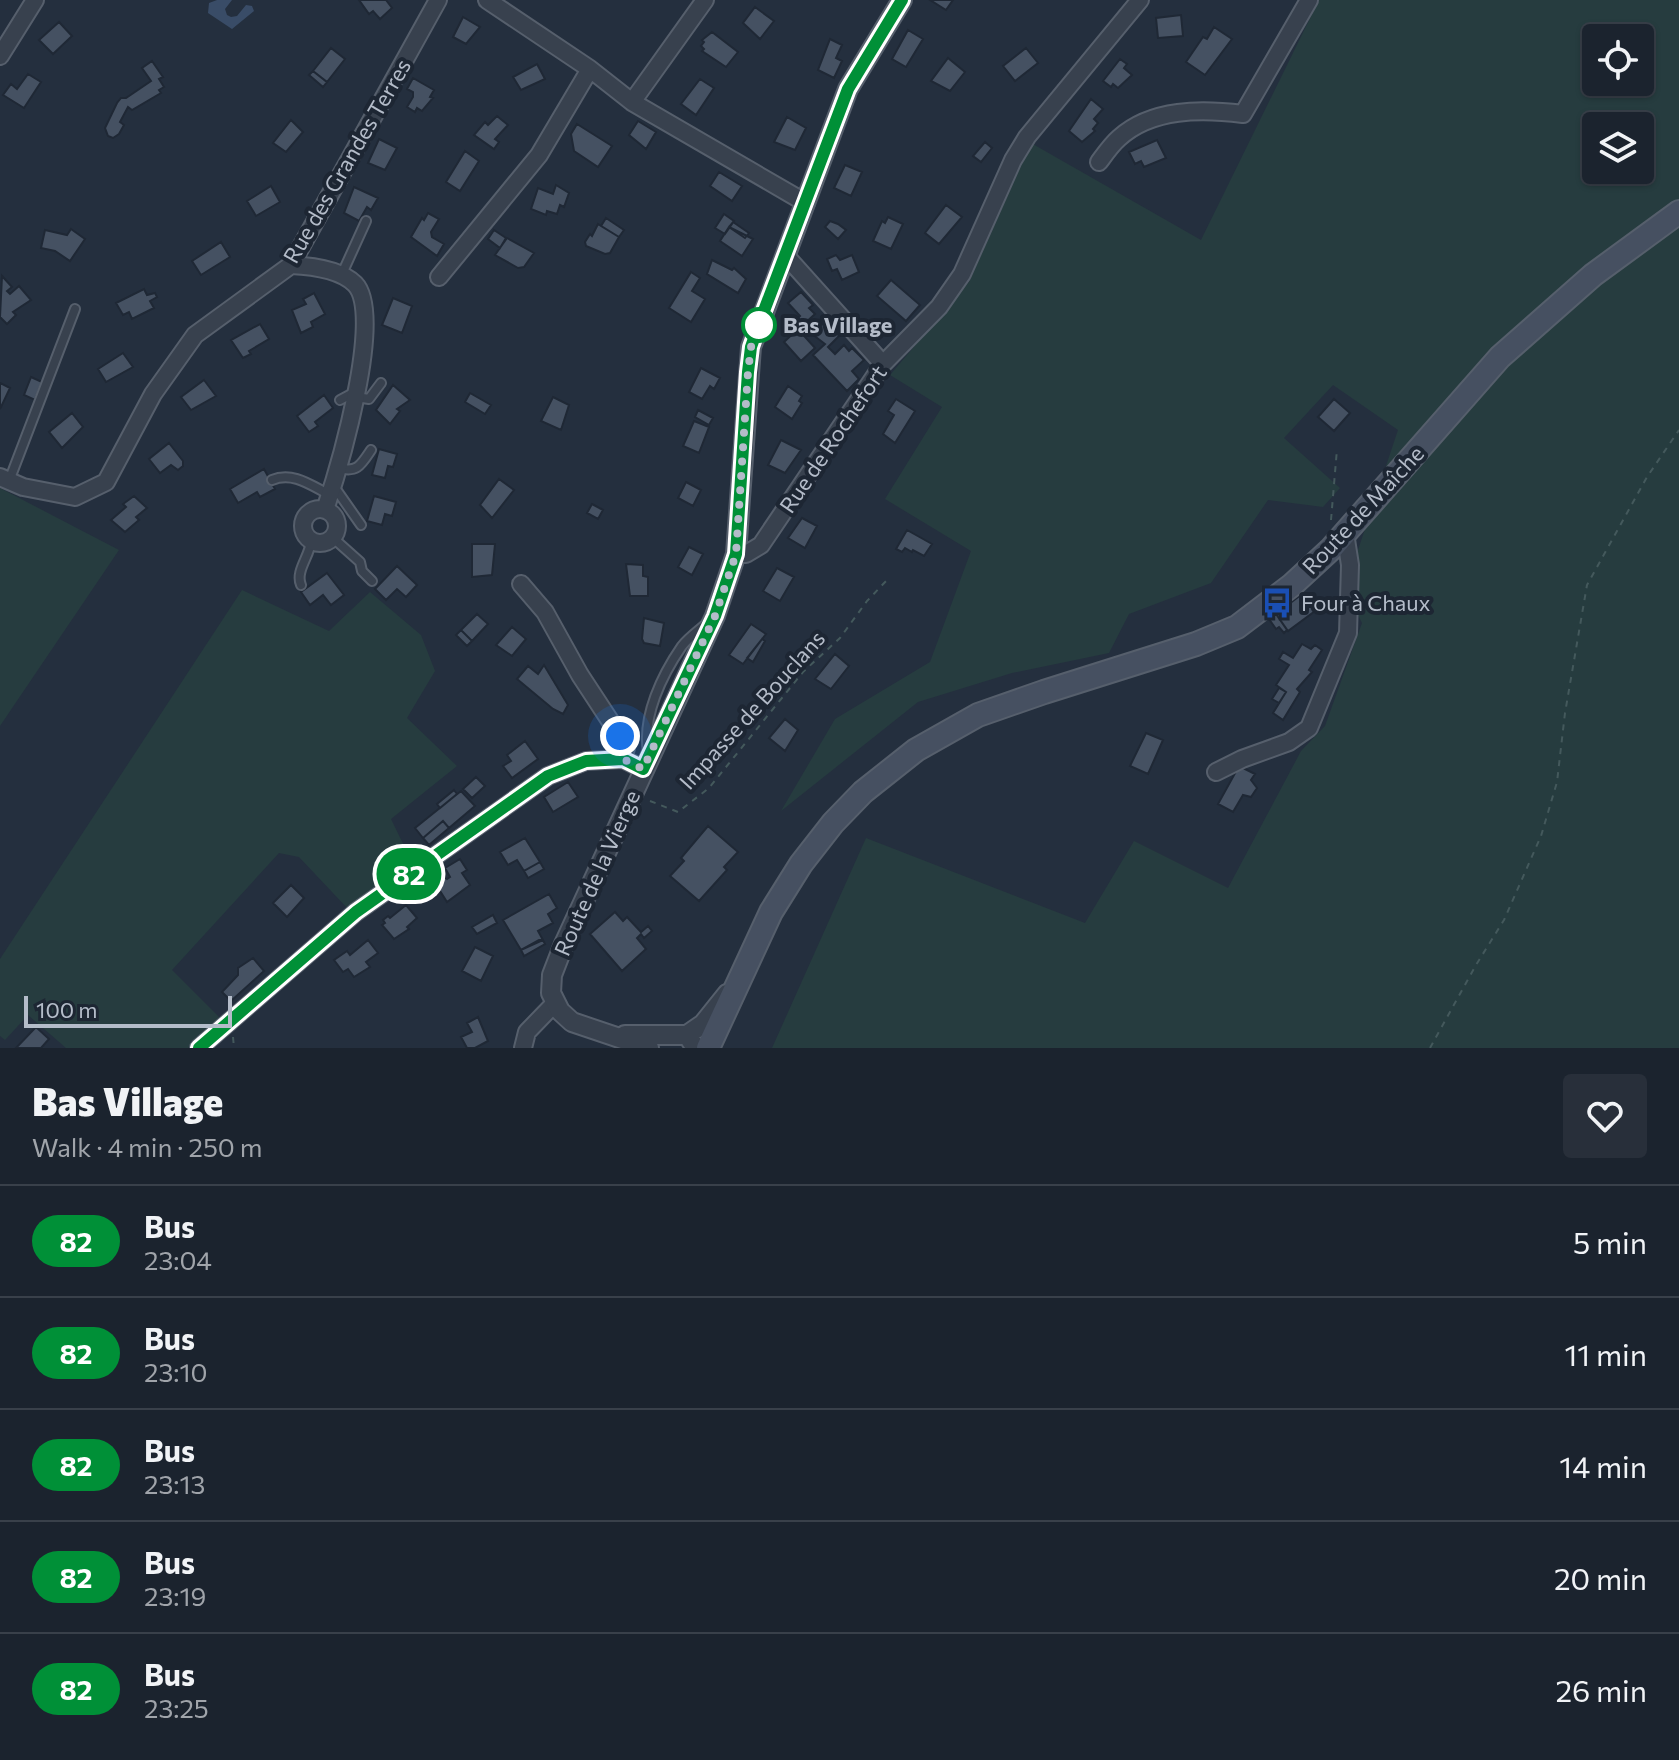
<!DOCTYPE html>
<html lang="en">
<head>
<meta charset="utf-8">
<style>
	:root { --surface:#1b232e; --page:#282f3a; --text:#f1f3f6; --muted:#a0a4aa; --line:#39404a }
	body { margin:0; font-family:Commissioner,sans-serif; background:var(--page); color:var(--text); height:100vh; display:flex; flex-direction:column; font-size:30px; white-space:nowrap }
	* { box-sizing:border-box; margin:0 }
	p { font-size:26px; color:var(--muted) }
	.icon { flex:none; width:44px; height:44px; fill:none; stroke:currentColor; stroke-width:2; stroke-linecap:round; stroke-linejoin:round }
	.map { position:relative; height:1048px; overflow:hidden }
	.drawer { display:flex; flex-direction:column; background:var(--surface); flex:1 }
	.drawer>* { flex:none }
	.badge { padding:0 16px; border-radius:26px; font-size:28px; line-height:52px }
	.fabs { position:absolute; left:1582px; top:24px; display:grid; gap:16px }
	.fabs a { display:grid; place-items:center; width:72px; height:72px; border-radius:8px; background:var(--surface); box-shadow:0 2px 6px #0004,0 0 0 2px var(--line); font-size:40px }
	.scale { position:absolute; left:24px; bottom:20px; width:208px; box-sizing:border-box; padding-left:8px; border:4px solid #b4bcc9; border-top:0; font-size:22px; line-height:28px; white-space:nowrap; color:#b4bcc9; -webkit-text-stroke:6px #1d2633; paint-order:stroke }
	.you { position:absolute; width:40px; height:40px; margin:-20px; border:6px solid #fff; border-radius:50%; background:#1a73e8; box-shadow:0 0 0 12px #1a73e833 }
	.map>.badge { position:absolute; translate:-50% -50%; box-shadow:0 0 0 4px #fff }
	.round { display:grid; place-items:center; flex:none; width:84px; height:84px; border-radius:8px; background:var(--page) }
	.head { display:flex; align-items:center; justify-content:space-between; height:136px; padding:0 32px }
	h1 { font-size:38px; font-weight:800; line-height:60px }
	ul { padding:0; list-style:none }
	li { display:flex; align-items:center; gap:24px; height:112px; padding:0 32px; border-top:2px solid var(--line) }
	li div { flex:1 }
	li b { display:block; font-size:30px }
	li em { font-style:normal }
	li .badge { min-width:88px; font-weight:700; text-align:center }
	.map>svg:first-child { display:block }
	.green { fill:#263c3f; fill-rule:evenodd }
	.water { fill:#394c67 }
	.building { fill:#455162; stroke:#1f2835; stroke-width:2 }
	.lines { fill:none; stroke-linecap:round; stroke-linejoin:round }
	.service-casing { stroke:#565f6c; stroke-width:12 }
	.minor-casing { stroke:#565f6c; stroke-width:20 }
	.tertiary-casing { stroke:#565f6c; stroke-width:22 }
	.secondary-casing { stroke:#565f6c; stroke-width:26 }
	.path { stroke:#44595c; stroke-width:2; stroke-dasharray:6 6; stroke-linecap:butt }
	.service { stroke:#38414e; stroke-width:8 }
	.minor { stroke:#38414e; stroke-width:16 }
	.tertiary { stroke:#38414e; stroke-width:18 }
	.secondary { stroke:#465061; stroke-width:22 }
	.line-casing { stroke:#fff; stroke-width:18 }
	.line { stroke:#009037; stroke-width:12 }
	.walk { stroke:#b4bcc9; stroke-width:8; stroke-dasharray:0 14.4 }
	.stop-dot { fill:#fff; stroke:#009037; stroke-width:4 }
	.labels { text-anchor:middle; stroke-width:8; stroke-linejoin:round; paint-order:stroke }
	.street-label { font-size:22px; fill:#b4bcc9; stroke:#1d2633 }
	.stop-label { font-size:22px; font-weight:bold; fill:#b4bcc9; stroke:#1d2633; text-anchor:start }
	.poi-label { font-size:22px; fill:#b4bcc9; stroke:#1d2633; text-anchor:start }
</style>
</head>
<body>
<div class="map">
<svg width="1679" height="1048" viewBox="0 0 1679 1048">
	<rect width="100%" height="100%" fill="#242f3e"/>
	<path class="green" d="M1319,0H1679V1048H772L866,838L1085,923L1134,841L1228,888L1301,751L1325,726L1362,623L1358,615V550L1398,430L1333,385L1284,438L1340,488L1323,507L1268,500L1211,583L1129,614L1109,653L1012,673L918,702L781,811L835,719L930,662L971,551L885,499L942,407L890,375L969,282L1031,143L1201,240ZM1596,38H1640V82H1596ZM1596,126H1640V170H1596Z
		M0,488L119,550L0,726Z
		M242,590L329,631L370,592L421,635L435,671L407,718L457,766L391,819L412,862L349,910L299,857L279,853L172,970L221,1019L188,1048H66L28,1015L5,1040L0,1036V959Z"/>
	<path class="water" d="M217,0H232L225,9L227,15L231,17L237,16L246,5L252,6L254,11L232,29L208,13L209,3Z"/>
	<path class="building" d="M359,0H386L392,8L380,19L373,11L369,14Z
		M930,0H953L946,10Z
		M755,7L774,21L760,39L743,23Z
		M1181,15L1183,36L1158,38L1156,18Z
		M463,17L480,27L466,44L453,37Z
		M59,22L72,36L53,54L39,40Z
		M1214,27L1232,39L1205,75L1186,62L1203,37L1207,39Z
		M908,30L923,39L906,67L892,59Z
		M712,32L738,52L726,67L702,51L704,49L701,46L704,42L702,40Z
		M830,39L842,45L836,58L842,61L834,78L818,70Z
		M331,48L345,59L327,82L313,71Z
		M1026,48L1038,63L1015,81L1003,66Z
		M948,58L965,72L950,91L931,81Z
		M1120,59L1127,64L1124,68L1132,75L1118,88L1113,84L1111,87L1103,81Z
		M152,61L163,77L159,79L164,87L159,90L161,93L132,110L128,107L120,122L124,125L119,134L113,138L108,136L105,128L117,103L121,98H126L151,81L142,68Z
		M537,64L545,79L521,90L513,77Z
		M313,71L327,82L323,87L309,75Z
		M28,74L41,82L24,108L3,95L11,84L17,89Z
		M413,78L434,90L430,97L433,98L422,111L417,108L415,112L407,107L413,97V92L407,89Z
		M700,79L714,88L696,115L681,104Z
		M1091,99L1103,109L1094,119L1098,123L1093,129L1095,131L1082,142L1069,131Z
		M497,116L508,125L495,139L499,142L494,149L474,135L485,122L488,125Z
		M787,117L806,128L795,150L774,142Z
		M291,120L303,132L286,152L273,143Z
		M638,121L656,132L646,149L629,135Z
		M577,124L612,146L598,167L574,151L571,134Z
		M379,139L397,148L385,170L368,163Z
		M1157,140L1166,158L1144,167L1141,161L1135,164L1129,152Z
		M985,142L992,148L981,162L973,156Z
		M465,151L479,161L460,191L446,182Z
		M845,165L862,172L851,196L834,188Z
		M719,172L742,186L732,201L710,186Z
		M556,185L569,193L564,207L560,205L557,214L547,211L546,215L531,209L538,188L553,194Z
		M271,186L280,202L256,216L247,201Z
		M354,187L378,198L371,210L367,207L359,221L344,213Z
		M946,205L962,217L939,244L925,233Z
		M428,213L439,219L431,232L432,237L444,244L437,256L411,237L422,218L424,220Z
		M724,214L734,221L725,234L715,228Z
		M888,217L903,224L891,249L873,241L882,221L885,223Z
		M606,218L624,230L619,237L601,226Z
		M830,221L838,224L846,230L838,239L825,227Z
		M733,222L749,233L745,238L729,227Z
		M598,224L619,237L610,253L605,254L586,246L585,242L590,234L592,236Z
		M729,227L753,239L742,256L720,241Z
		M71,229L85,239L70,261L55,251L41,248L45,230L67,235Z
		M494,230L506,238L500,248L488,239Z
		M507,238L534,253L524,267L518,268L495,255Z
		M221,242L230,257L201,275L192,261Z
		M836,255L840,260L852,255L859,272L842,280L837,269L832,271L827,259Z
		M712,260L732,270L734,268L746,279L738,293L707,274Z
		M691,272L700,278L692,291L705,299L691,322L669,308Z
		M2,276L12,287L7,291L10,294L19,286L31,300L13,312L16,315L7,324L0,317Z
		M891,280L920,305L906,321L877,296Z
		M144,289L147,295L155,293L157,297L150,301L154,308L132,319L129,312L123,315L116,303Z
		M801,292L813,305L809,308L815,314L803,325L797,319L800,316L788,303Z
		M314,293L325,314L311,322L313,327L301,333L292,310L306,304L303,299Z
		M393,298L412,306L402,333L382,325Z
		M821,319L827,326L829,324L840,335L828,347L835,354L844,345L849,351L852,348L864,360L852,371L859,379L847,391L813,355L825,344L808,331Z
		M260,324L269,339L249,351L251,354L243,358L231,340Z
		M798,329L815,348L801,361L784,342Z
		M123,353L133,367L106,382L98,369Z
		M701,368L720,378L714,389L710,386L702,399L689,392Z
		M31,377L42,382L35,400L24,395Z
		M204,380L216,396L191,410L181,397Z
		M0,383L10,388L0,409Z
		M393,385L410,400L397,409L400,411L390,424L376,410Z
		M788,386L802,396L799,401L802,403L792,419L775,407Z
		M470,393L491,405L485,414L465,402Z
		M324,395L333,408L315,422L318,426L309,432L297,416Z
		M553,397L569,405L561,430L541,421Z
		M896,399L915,411L895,443L883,434L894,415L888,411Z
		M1334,399L1350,413L1334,431L1318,417Z
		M698,410L713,418L709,425L695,417Z
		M72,413L83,427L62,448L49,432Z
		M694,421L709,427L699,453L683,446Z
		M781,440L801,450L785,473L768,465Z
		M169,443L183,461V466L178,470L171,465L160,473L149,459Z
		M379,449L397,454L393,467L388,466L385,478L372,475Z
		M264,469L275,489L260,497L257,492L238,503L230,489Z
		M499,479L514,490L492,518L480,505Z
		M686,482L701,490L693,506L678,498Z
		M134,496L147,508L136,517L139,520L125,532L111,520L126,507L123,504Z
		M374,496L396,502L392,516L385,514L382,525L367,521Z
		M592,504L603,510L598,519L587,513Z
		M802,518L817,526L805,548L788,538Z
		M907,530L932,544L924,556L913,550L912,552L905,548L902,552L896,549Z
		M472,544H495L492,575L472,577Z
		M689,547L703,554L692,575L678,567Z
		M626,564L643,565V576L648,577V596H630Z
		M397,566L417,585L406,597L397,589L386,600L375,589Z
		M777,568L794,577L780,601L763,591Z
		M327,573L344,595L331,605L323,595L310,605L301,592Z
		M1302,594L1315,611L1288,631L1276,614Z
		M477,614L488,624L472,641L461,630Z
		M1276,614L1287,630L1284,633L1279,627L1276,629L1269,619Z
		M644,618L664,623L660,646L644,643L642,639Z
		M751,624L766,634L743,664L729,655Z
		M512,627L526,639L512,656L496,645Z
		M461,630L472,641L467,646L456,635Z
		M762,639L765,641L753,662L747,658Z
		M1302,644L1311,649L1315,645L1322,650L1309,670L1312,672L1297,689L1300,692L1283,720L1273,713L1286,692L1276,685L1289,665L1279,659L1283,652L1293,658Z
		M835,654L849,666L831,689L815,679Z
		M544,665L568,705L563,714L553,709L517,679L528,666L538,674Z
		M1279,688L1286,692L1279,703L1272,699Z
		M785,719L798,730L785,751L769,738Z
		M1146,733L1163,740L1148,774L1130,766Z
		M525,741L538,759L512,778L503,766L511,761L507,755Z
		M1239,766L1255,774L1251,780L1257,788L1251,797L1243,795L1233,812L1218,804Z
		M476,777L485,786L472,798L463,789Z
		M568,782L578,797L553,812L544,797Z
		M454,790L457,794L440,808L437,804Z
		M461,791L475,806L449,828L443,821L423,838L415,828Z
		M443,821L449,828L429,845L423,838Z
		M708,826L738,852L724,867L727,870L699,901L670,876L684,861L681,858Z
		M525,838L540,862L524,871L517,860L508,865L500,852Z
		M460,859L467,870L462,873L470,885L447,902L435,883L444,877L447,879L450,877L445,868Z
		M540,862L544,869L528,878L524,871Z
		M291,885L304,898L287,917L273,903Z
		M549,894L557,908L548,914L553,923L538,931L543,940L521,950L503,920Z
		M406,905L417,918L407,927L409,929L394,939L382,925L385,923L383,920L388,916L390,918Z
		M615,912L623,921L627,917L641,932L648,926L652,931L644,938L641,934L637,938L646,949L622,971L590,934Z
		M493,915L497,923L477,934L472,927Z
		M368,940L378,953L366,962L370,967L354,977L348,969L343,972L334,960L347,951L350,955Z
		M539,940H543L545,944L524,956L521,950Z
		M475,947L493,956L481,981L462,971Z
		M253,958L264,971L231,1001L222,992L238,975V968Z
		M478,1017L488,1041L475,1048H467L461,1037L472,1032L467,1023Z
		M36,1027L49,1039L41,1048H16Z"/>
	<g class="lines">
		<g class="service-casing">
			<path id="service" d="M341,276L366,221
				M356,397L369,399L381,383
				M340,400L355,392
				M339,468C357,473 361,465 371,450
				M272,480C293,471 312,486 330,495
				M9,481L75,309
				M333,485L361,525
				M332,537L360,562L362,571L372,581
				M301,585C295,571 310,556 311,541
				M648,752C642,716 662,675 682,646C688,638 698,631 706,624"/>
		</g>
		<g class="minor-casing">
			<path id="minor" d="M487,0L590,69L632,102L806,203
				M0,56L35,0
				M632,102L705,0
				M1099,162C1105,154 1111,145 1119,138C1152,108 1202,109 1243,114L1309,0
				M786,256L883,364
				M291,265C311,266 340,269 355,284C385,315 338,471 325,510
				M439,277L539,155L590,69
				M0,477L23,487L75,497L106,482L153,394L195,335L291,265L438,0
				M303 526a17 17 0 1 1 34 0a17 17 0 1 1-34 0Z
				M736,554H746L761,545L883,364L939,307L962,274L1013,160L1027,137L1140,0
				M521,584L545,612L580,675L620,736L626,748L623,759
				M1216,772L1242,759L1289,742L1309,728L1348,633L1350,565L1345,533
				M199,1048L356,912L548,776L586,761L623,759L643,769
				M523,1048L527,1032L555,1003"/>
		</g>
		<g class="tertiary-casing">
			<path id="tertiary" d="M625,1035H687L696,1048
				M687,1035L703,1024L727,994
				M649,1048L572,1022L560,1011L551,993L552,975L564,944L715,616L736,554L751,347L848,89L902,0"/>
		</g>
		<g class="secondary-casing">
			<path id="secondary" d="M708,1048L771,912L801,864L833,823L863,792L916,750L978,715L1044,692L1196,644L1237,627L1292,585L1331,549L1500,357L1593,275L1679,212"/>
		</g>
		<path class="path" d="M1331,520L1337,449
			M650,801L678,812L709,788L803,672L840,638L867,601L888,579
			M233,1037L234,1048
			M1430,1048L1476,965L1504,920L1541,836L1557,782L1565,713L1587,585L1647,477L1679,430"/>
		<use href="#service" class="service"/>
		<use href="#minor" class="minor"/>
		<use href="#tertiary" class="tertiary"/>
		<use href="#secondary" class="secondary"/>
	</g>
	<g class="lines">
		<g class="line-casing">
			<path id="line" d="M199,1048L356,912L548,776L586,761L623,759L643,769L715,616L736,554L748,372L751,347L759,324L848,89L902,0"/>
		</g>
		<use href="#line" class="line"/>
		<path class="walk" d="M620,736L626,748L623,759L643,769L715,616L736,554L748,372L751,347L759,325"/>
	</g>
	<defs>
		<g id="bus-bare" transform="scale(2.4)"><path d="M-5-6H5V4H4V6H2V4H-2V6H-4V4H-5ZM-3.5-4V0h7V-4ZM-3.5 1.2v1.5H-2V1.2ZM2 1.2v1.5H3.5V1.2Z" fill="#1a4fb4" stroke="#1d2633" stroke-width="2.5" paint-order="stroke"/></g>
	</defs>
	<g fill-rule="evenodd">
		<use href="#bus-bare" x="1277" y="603"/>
	</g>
	<circle class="stop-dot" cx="759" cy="325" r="16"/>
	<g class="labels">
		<g class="street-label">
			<text transform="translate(347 161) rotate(-60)" y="8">Rue des Grandes Terres</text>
			<text transform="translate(833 439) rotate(-56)" y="8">Rue de Rochefort</text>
			<text transform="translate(1363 510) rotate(-47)" y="8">Route de Maîche</text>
			<text transform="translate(752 710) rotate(-48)" y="8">Impasse de Bouclans</text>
			<text transform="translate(597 873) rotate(-66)" y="8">Route de la Vierge</text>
		</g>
		<g class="stop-label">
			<text x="783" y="333">Bas Village</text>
		</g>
		<g class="poi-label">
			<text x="1301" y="611">Four à Chaux</text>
		</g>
	</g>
</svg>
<div class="fabs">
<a><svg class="icon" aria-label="locate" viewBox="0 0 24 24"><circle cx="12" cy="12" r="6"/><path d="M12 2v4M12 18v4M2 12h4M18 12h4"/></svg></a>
<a><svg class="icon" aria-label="layers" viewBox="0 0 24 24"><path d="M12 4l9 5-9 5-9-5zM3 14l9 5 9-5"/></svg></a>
</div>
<div class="scale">100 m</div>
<div class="you" style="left:620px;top:736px"></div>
<b class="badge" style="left:409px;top:874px;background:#009037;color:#fff">82</b>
</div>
<section class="drawer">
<div class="head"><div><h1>Bas Village</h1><p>Walk · 4 min · 250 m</p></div><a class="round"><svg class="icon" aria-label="heart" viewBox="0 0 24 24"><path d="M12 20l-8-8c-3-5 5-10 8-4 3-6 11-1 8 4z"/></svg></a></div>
<ul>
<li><span class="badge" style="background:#009037;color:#fff">82</span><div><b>Bus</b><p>23:04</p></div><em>5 min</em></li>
<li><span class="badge" style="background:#009037;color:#fff">82</span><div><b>Bus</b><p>23:10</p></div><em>11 min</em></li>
<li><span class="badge" style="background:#009037;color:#fff">82</span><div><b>Bus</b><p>23:13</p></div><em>14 min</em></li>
<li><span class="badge" style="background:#009037;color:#fff">82</span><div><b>Bus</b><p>23:19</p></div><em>20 min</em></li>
<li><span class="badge" style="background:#009037;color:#fff">82</span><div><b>Bus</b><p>23:25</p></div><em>26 min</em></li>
</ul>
</section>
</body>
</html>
